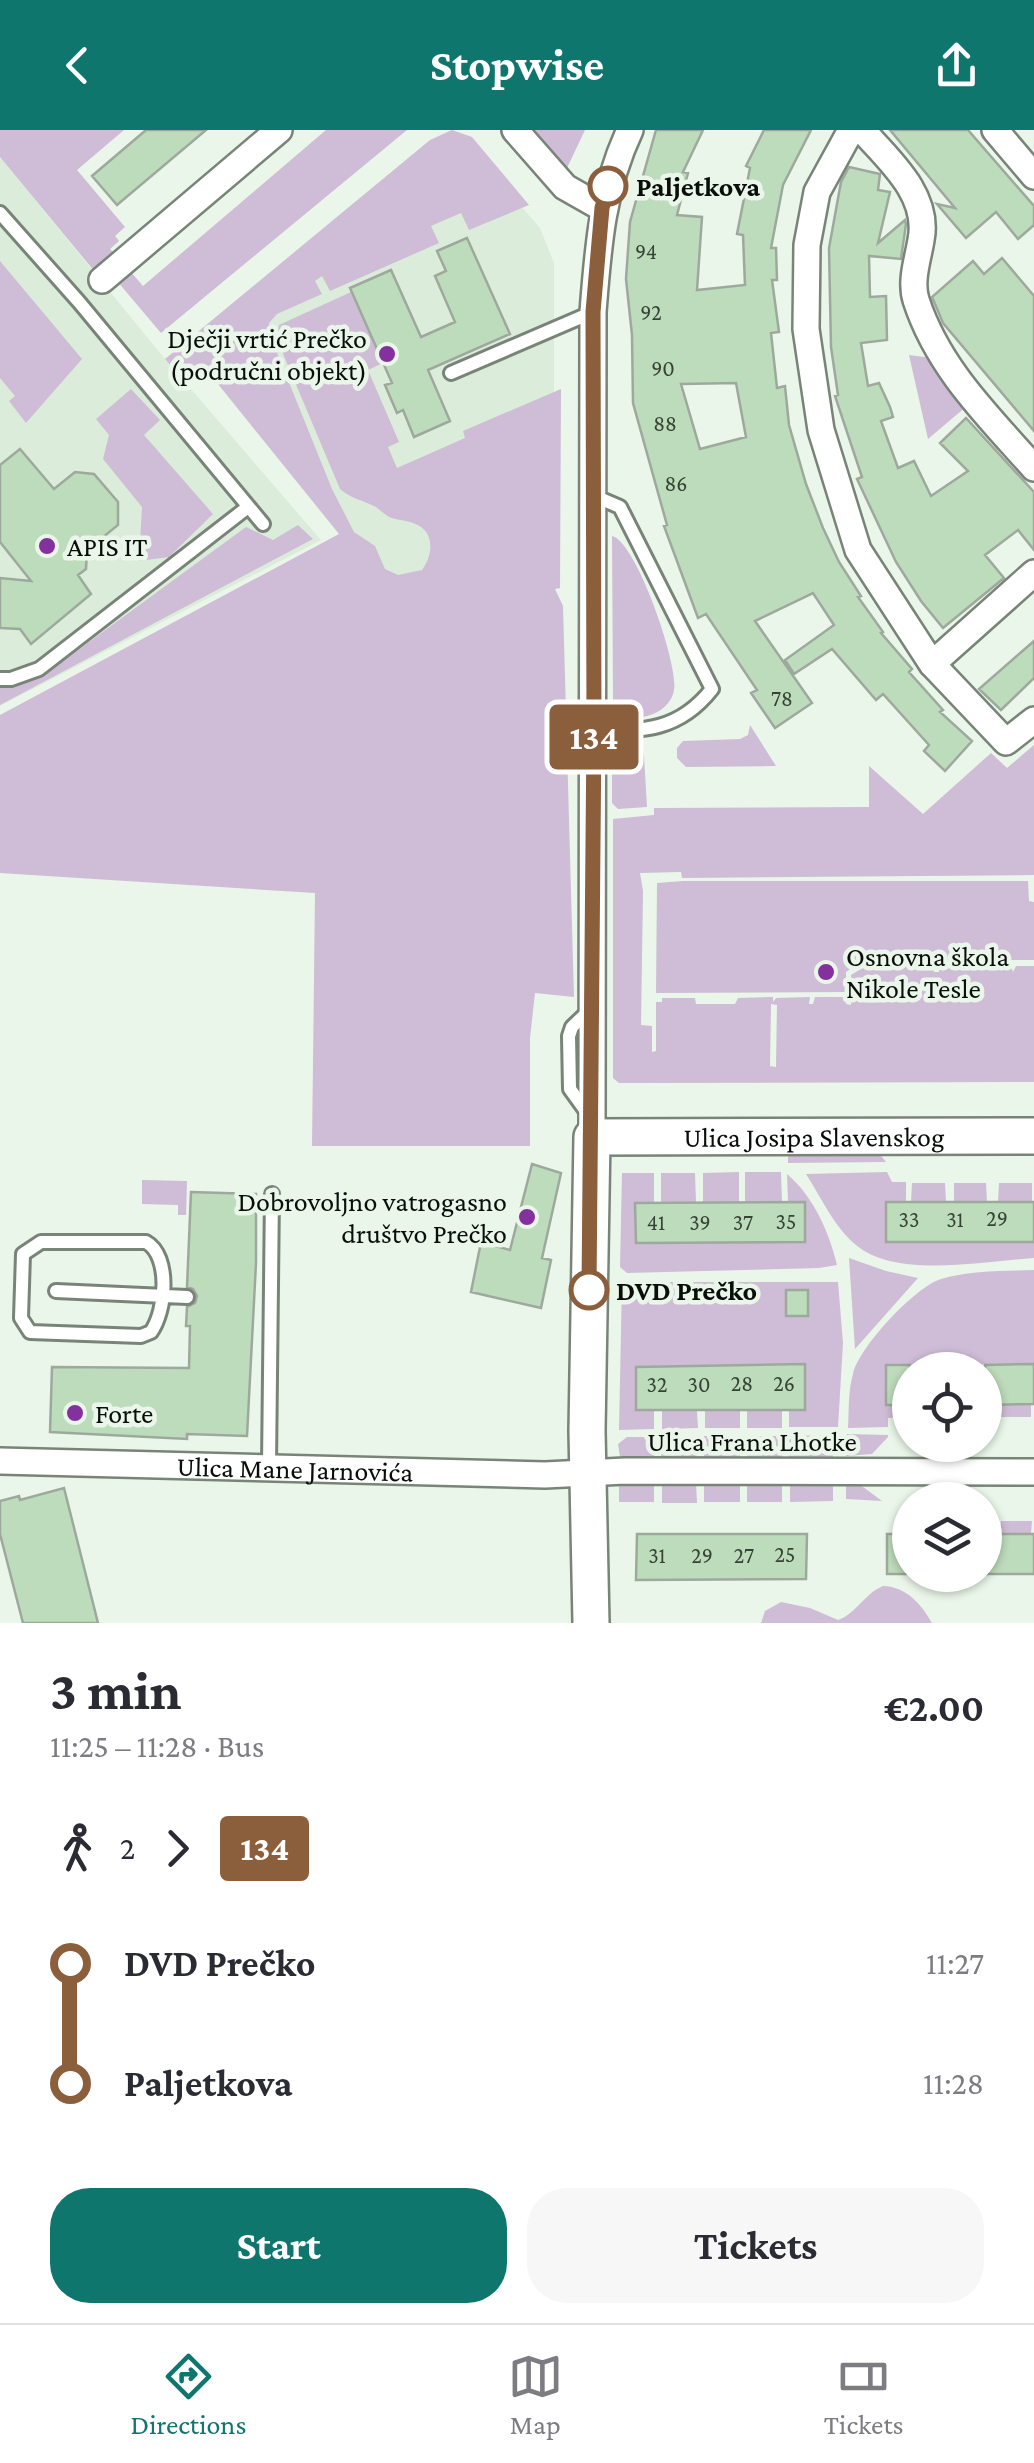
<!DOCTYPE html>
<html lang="en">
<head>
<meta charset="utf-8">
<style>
	:root { --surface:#fff; --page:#f7f7f7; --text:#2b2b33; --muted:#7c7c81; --line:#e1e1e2; --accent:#0f766e }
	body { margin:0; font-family:"Crimson Pro",serif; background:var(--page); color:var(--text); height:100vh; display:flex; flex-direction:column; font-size:38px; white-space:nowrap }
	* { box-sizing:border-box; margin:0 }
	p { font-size:32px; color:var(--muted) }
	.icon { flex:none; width:55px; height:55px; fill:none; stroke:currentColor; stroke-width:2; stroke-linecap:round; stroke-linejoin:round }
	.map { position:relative; height:1493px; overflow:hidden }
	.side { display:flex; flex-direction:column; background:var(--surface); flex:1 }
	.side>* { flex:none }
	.badge { padding:0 20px; border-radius:8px; font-size:35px; line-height:65px }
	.controls { position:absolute; left:892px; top:1222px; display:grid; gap:20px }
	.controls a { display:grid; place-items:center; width:110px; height:110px; border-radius:50%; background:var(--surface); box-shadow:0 2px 8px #0004; font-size:50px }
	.map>.badge { position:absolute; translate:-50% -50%; box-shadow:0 0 0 5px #fff }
	.legs { display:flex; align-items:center; gap:15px; height:110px; padding:0 50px; font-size:32px }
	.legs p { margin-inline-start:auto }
	.overview { display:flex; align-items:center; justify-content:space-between; height:170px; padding:0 50px }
	h1 { font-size:55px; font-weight:700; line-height:75px }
	.button { display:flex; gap:20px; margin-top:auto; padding:20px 50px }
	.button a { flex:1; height:115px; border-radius:40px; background:var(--accent); color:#fff; font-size:40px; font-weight:700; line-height:115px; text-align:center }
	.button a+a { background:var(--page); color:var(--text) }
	ul { padding:0 50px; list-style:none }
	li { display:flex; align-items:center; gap:35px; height:120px; font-size:38px }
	li i { display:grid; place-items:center; width:15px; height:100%; margin:0 12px; background:currentColor }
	li i::after { content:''; width:25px; height:25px; margin:-12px; border:8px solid; border-radius:50%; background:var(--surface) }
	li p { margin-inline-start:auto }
	li:first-child i { background:linear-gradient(#0000 50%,currentColor 0) }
	li:last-child i { background:linear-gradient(currentColor 50%,#0000 0) }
	header { display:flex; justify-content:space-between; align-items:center; height:130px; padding:0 50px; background:var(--accent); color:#fff; font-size:45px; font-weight:700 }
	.dock { display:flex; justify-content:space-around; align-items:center; height:140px; border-top:2px solid var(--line); background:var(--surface); font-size:28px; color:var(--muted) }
	.dock a { display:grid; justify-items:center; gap:5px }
	.dock .on { color:var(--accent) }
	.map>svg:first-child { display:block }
	.built { fill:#dbedda }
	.green { fill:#cfbcd6; fill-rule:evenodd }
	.building { fill:#bddcbb; stroke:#9ea99d; stroke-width:2.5; fill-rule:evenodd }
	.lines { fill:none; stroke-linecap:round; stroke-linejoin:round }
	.lane-casing { stroke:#798479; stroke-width:18 }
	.street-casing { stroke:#798479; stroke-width:30 }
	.secondary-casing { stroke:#798479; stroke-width:40 }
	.lane { stroke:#fff; stroke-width:12 }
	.street { stroke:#fff; stroke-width:25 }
	.secondary { stroke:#fff; stroke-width:35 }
	.line-1-casing { stroke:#fff; stroke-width:22 }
	.line-1 { stroke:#8b5e3c; stroke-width:15 }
	.stop-1-dot { fill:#fff; stroke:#8b5e3c; stroke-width:5 }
	.poi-dot { fill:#84309f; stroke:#eaf6e9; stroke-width:4 }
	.labels { text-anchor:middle; stroke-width:9; stroke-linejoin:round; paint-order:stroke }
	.number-label { font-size:22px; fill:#374236 }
	.stop-label { font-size:28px; font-weight:bold; fill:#0a0e0a; stroke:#eaf6e9; text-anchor:start }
	.poi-label { font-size:28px; fill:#0a0e0a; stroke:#eaf6e9; text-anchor:start }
	.street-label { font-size:28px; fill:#0a0e0a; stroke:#eaf6e9 }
</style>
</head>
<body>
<header><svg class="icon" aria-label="back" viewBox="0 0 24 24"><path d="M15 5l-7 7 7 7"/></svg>Stopwise<svg class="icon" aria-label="share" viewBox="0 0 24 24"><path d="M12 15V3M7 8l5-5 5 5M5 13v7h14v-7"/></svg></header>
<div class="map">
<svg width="1034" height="1493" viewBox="0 0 1034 1493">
	<rect width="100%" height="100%" fill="#eaf6e9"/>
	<path class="built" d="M467,14L540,98L554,133V458L387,454L205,237Z
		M0,27L165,229L321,410L0,576Z"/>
	<path class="green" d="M0,0H124L77,40L125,97L115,106L119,111L110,119L116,125L95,142L0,27Z
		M326,0H407L161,203L117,151L130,141L143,156Z
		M452,0L472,7L529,75L469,100L461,83L431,96L439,113L330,161L322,146L315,151L322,164L277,184L269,193V203L332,359L354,402L375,416L385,439L398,445L422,440C434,424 435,400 413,393C405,390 396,390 389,387C384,384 380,380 376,377C363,370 351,369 340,359L281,219L277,205L279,195L351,162L383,233L368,240L399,312L388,317L397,338L465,308L463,301L561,259L560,458L555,459L563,476L574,867L535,863L530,908V1016H312L315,763L0,743V585L339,404L205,238L186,253L165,229L430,10Z
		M530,0H585L567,38Z
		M0,131L82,229L26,293L9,271L15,266L0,248Z
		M909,225L932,228L968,275L928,309Z
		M131,259L160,290L144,305L213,384L169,427L139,431L142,377L103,329L109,305L96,289Z
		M298,395L313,409L0,575V556L36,549L52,539L246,397L273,410Z
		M612,406C636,411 679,535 674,560C672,573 660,583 647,586C633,590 623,584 613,574Z
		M750,595L776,636L686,637L677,628V618L683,611L740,609L748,605Z
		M1034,615V745L682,748L681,742L640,743L643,761L641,895L652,896V922L656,921V872H662V868H695L696,874H735L738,868L773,867V872L776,868L810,867L809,874H813L815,867H847L846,874L851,875V845L864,837L886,836V839L890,836H933L934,842H939V836H1000V839L1005,836H1011L1013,842L1016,836H1034V952L630,953H619L613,948V689L654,685V678L869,677V636L923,684L991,623L1007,638ZM771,874L777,875L776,937L770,936Z
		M631,617L641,621L644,626L647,677L618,679L612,673V629L619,620Z
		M683,751H1028L1029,771L1034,772V830L862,831L846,842V862L656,863L657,753Z
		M788,1018L878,1022L886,1032L788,1033Z
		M739,1042V1072H703V1043Z
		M745,1042H781L782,1072H745Z
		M887,1042L892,1052H906V1072H886V1112H1034V1128C984,1131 896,1149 856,1115C834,1097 821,1067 806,1044Z
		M622,1043H654V1073L635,1074L637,1113L805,1112V1072H788L787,1044C814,1067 829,1102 837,1135L819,1138L627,1143L620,1137Z
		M661,1043H695L696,1073H661Z
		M142,1050L187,1051L186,1085H178V1075L142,1074Z
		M912,1053H945L946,1072H911Z
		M954,1053H986L987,1072H954Z
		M999,1053H1032V1072H998Z
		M849,1128L886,1141L918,1148L855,1219Z
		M1034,1140V1234L886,1235V1275H904V1287L888,1288V1297L848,1298C849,1280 848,1261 853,1244C859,1217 915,1157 941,1149C971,1140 1003,1141 1034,1140Z
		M622,1152H838L843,1213L838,1297H789V1281L805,1279L804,1234L637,1237L636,1280H654V1299L619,1300Z
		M1031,1274V1287H999L1000,1275Z
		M662,1280L697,1281L698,1298L662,1299Z
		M705,1281H740V1298H705Z
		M747,1281H782V1298H747Z
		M847,1304L888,1305V1307L872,1324L846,1326Z
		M834,1305L833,1327H789V1306Z
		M696,1306L697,1327H661L662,1307Z
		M704,1306H740V1327H704Z
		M747,1306H783L782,1327H747Z
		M627,1307H655L654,1327H620L618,1314Z
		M790,1350H833V1371L790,1372Z
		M747,1351H782V1372H747Z
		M619,1352H654V1372H619Z
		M704,1352H740V1372H704Z
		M662,1353H696L697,1373H662Z
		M846,1354H859L882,1371L846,1369Z
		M1001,1391H1032L1031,1403H1000Z
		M883,1456C907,1457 921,1474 932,1493H761L765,1481L781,1472L810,1478L838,1490C856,1484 864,1464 883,1456Z"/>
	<path class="building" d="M146,0H206L117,75L92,46Z
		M656,0H703L683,42L688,43L677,85L702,87L697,160L745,155L743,105L737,104L750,38L746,36L764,0H811L783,55L771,118H776L777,150H772L779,202L771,203L777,258L785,256L789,295L806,354L823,398L839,432L861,466L858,467L883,502L881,503L912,539L909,542L943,580L940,582L972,611L945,641L924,621L929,615L883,564L876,570L832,519L794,544L785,530L834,495L813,463L755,491L812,573L775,598L751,563L757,560L706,484L698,488L664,396L667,395L633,273L632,205L626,149L630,92ZM736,253L746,307L700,319L681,254Z
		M890,0H968L1034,76V95L1018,109L996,82L966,108L937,74L955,78Z
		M849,37L880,44L878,60L890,62L878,113L905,90L906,94L901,129L869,126L870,167L886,166L887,210L861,213L868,256L879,253L890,277L893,287L881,291L898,338L914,331L931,366L968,341L940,313L966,288L1034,362V420L1018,400L985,425L1004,448L943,498L921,471L896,432L857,349L862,347L835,266L838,265L831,217L829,118L841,52Z
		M467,108L510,204L428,240L450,291L414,307L403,280L397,283L385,255L392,253L350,158L391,140L421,207L455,192L435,146L446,141L437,121Z
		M1002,128L1034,166V301L943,193L932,167L973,131L984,144Z
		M20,319L54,359L75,342L94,344L118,372V395L87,420L86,439L78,445L91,464L31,514L20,499L0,498V448L31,451L0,412V335Z
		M1034,511V548L1001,580L979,559Z
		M532,1034L561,1043L542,1128L551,1130L541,1178L471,1162L481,1112L510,1120Z
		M191,1062L256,1064V1133L247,1306L187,1304V1309L50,1302L52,1237L189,1238L190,1196H186L187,1177L195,1173L197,1166L193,1159L187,1157Z
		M805,1072V1112L636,1113L635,1073Z
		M886,1072H1034V1112H886Z
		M786,1160H808V1186H786Z
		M805,1234V1280H636V1237Z
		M1034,1234V1274L985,1275V1235Z
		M886,1235H910V1275H886Z
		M64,1358L98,1493H23L0,1404V1371L19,1366L20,1370Z
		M637,1404H807L806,1449L636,1450Z
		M887,1404H910V1444H887Z
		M985,1404H1034V1444H985Z"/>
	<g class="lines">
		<g class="lane-casing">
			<path id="lane" d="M0,83L79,172L263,394
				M451,243L593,182
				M592,365L620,377L712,559C679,601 644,601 594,601
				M0,549H11L39,539L248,377
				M588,984L570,959L569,906L572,897L591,879
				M41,1112H146C171,1126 166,1181 151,1202L141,1206L30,1202L21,1188L23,1124Z
				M56,1161L187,1167
				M269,1336L272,1064"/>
		</g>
		<g class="street-casing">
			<g id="street">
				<path d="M515,0L565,57L602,78"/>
				<path d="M851,0L817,62L807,115L806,199L821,300L858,420L932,534L1006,612L1034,590"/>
				<path d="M862,0C889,30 930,65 921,110C918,129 910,151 916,170C938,238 988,286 1034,338"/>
				<path d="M995,0L1034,46"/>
				<path d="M102,150L279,0"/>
				<path d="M932,534L1034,443"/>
				<path d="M592,1007L593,182C598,118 602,59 630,0"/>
				<path id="s1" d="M0,1331L545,1345L625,1341L1034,1342"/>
			</g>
		</g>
		<g class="secondary-casing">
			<g id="secondary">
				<path id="s2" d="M591,1493L587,1301L592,1007L1034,1006"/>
			</g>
		</g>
		<use href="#lane" class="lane"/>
		<use href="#street" class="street"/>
		<use href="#secondary" class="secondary"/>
	</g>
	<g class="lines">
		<g class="line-1-casing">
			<path id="line-1" d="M589,1160L594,601L593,182L602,78L608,56"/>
		</g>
		<use href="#line-1" class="line-1"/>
	</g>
	<g class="stop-1-dot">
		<circle cx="608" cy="56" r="18"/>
		<circle cx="589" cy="1160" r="18"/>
	</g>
	<g class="poi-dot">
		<circle cx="387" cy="224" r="10"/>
		<circle cx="47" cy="416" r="10"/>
		<circle cx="826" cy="842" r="10"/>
		<circle cx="527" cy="1087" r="10"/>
		<circle cx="75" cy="1283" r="10"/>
	</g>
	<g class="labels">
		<g class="number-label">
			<text x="646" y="129">94</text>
			<text x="651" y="190">92</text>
			<text x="663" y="246">90</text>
			<text x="665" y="301">88</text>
			<text x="676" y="361">86</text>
			<text x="782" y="576">78</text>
			<text x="997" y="1096">29</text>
			<text x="909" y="1097">33</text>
			<text x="955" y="1097">31</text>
			<text x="786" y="1099">35</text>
			<text x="656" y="1100">41</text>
			<text x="700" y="1100">39</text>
			<text x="743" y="1100">37</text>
			<text x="742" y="1261">28</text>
			<text x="784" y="1261">26</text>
			<text x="657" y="1262">32</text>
			<text x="699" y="1262">30</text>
			<text x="785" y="1432">25</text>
			<text x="657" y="1433">31</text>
			<text x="702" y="1433">29</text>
			<text x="744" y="1433">27</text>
		</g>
		<g class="stop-label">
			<text x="636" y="66">Paljetkova</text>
			<text x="616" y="1170">DVD Prečko</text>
		</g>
		<g class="poi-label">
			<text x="367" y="218" text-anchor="end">Dječji vrtić Prečko<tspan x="367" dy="32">(područni objekt)</tspan></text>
			<text x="67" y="426">APIS IT</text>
			<text x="846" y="836">Osnovna škola<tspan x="846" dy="32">Nikole Tesle</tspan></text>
			<text x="507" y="1081" text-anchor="end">Dobrovoljno vatrogasno<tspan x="507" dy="32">društvo Prečko</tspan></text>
			<text x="95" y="1293">Forte</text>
		</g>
		<g class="street-label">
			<text dy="10" stroke="none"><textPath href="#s2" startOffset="708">Ulica Josipa Slavenskog</textPath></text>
			<text x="752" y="1321">Ulica Frana Lhotke</text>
			<text dy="10" stroke="none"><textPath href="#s1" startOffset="295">Ulica Mane Jarnovića</textPath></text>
		</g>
	</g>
</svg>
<div class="controls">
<a><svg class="icon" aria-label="locate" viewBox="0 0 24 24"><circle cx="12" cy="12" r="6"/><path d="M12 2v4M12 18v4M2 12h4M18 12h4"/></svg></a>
<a><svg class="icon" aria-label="layers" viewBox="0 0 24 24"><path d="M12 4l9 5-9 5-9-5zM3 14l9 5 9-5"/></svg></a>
</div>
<b class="badge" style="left:594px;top:607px;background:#8b5e3c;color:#fff">134</b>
</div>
<section class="side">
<div class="overview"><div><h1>3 min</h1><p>11:25 – 11:28 · Bus</p></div><b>€2.00</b></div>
<div class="legs"><svg class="icon" aria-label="walk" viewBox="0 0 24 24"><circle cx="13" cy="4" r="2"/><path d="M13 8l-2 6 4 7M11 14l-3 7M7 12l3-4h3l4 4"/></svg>2<svg class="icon" aria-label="forward" viewBox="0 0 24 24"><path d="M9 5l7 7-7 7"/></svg><b class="badge" style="background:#8b5e3c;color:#fff">134</b></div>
<ul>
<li><i style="color:#8b5e3c"></i><b>DVD Prečko</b><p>11:27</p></li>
<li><i style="color:#8b5e3c"></i><b>Paljetkova</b><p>11:28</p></li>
</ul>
<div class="button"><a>Start</a><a>Tickets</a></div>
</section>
<nav class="dock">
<a class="on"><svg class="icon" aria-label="directions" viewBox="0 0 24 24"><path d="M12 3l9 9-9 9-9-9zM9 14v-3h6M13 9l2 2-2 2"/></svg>Directions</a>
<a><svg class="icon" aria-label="map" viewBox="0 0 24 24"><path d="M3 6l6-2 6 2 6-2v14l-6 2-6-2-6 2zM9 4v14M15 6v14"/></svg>Map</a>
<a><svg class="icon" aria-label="tickets" viewBox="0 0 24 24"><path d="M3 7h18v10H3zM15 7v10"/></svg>Tickets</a>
</nav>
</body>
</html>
